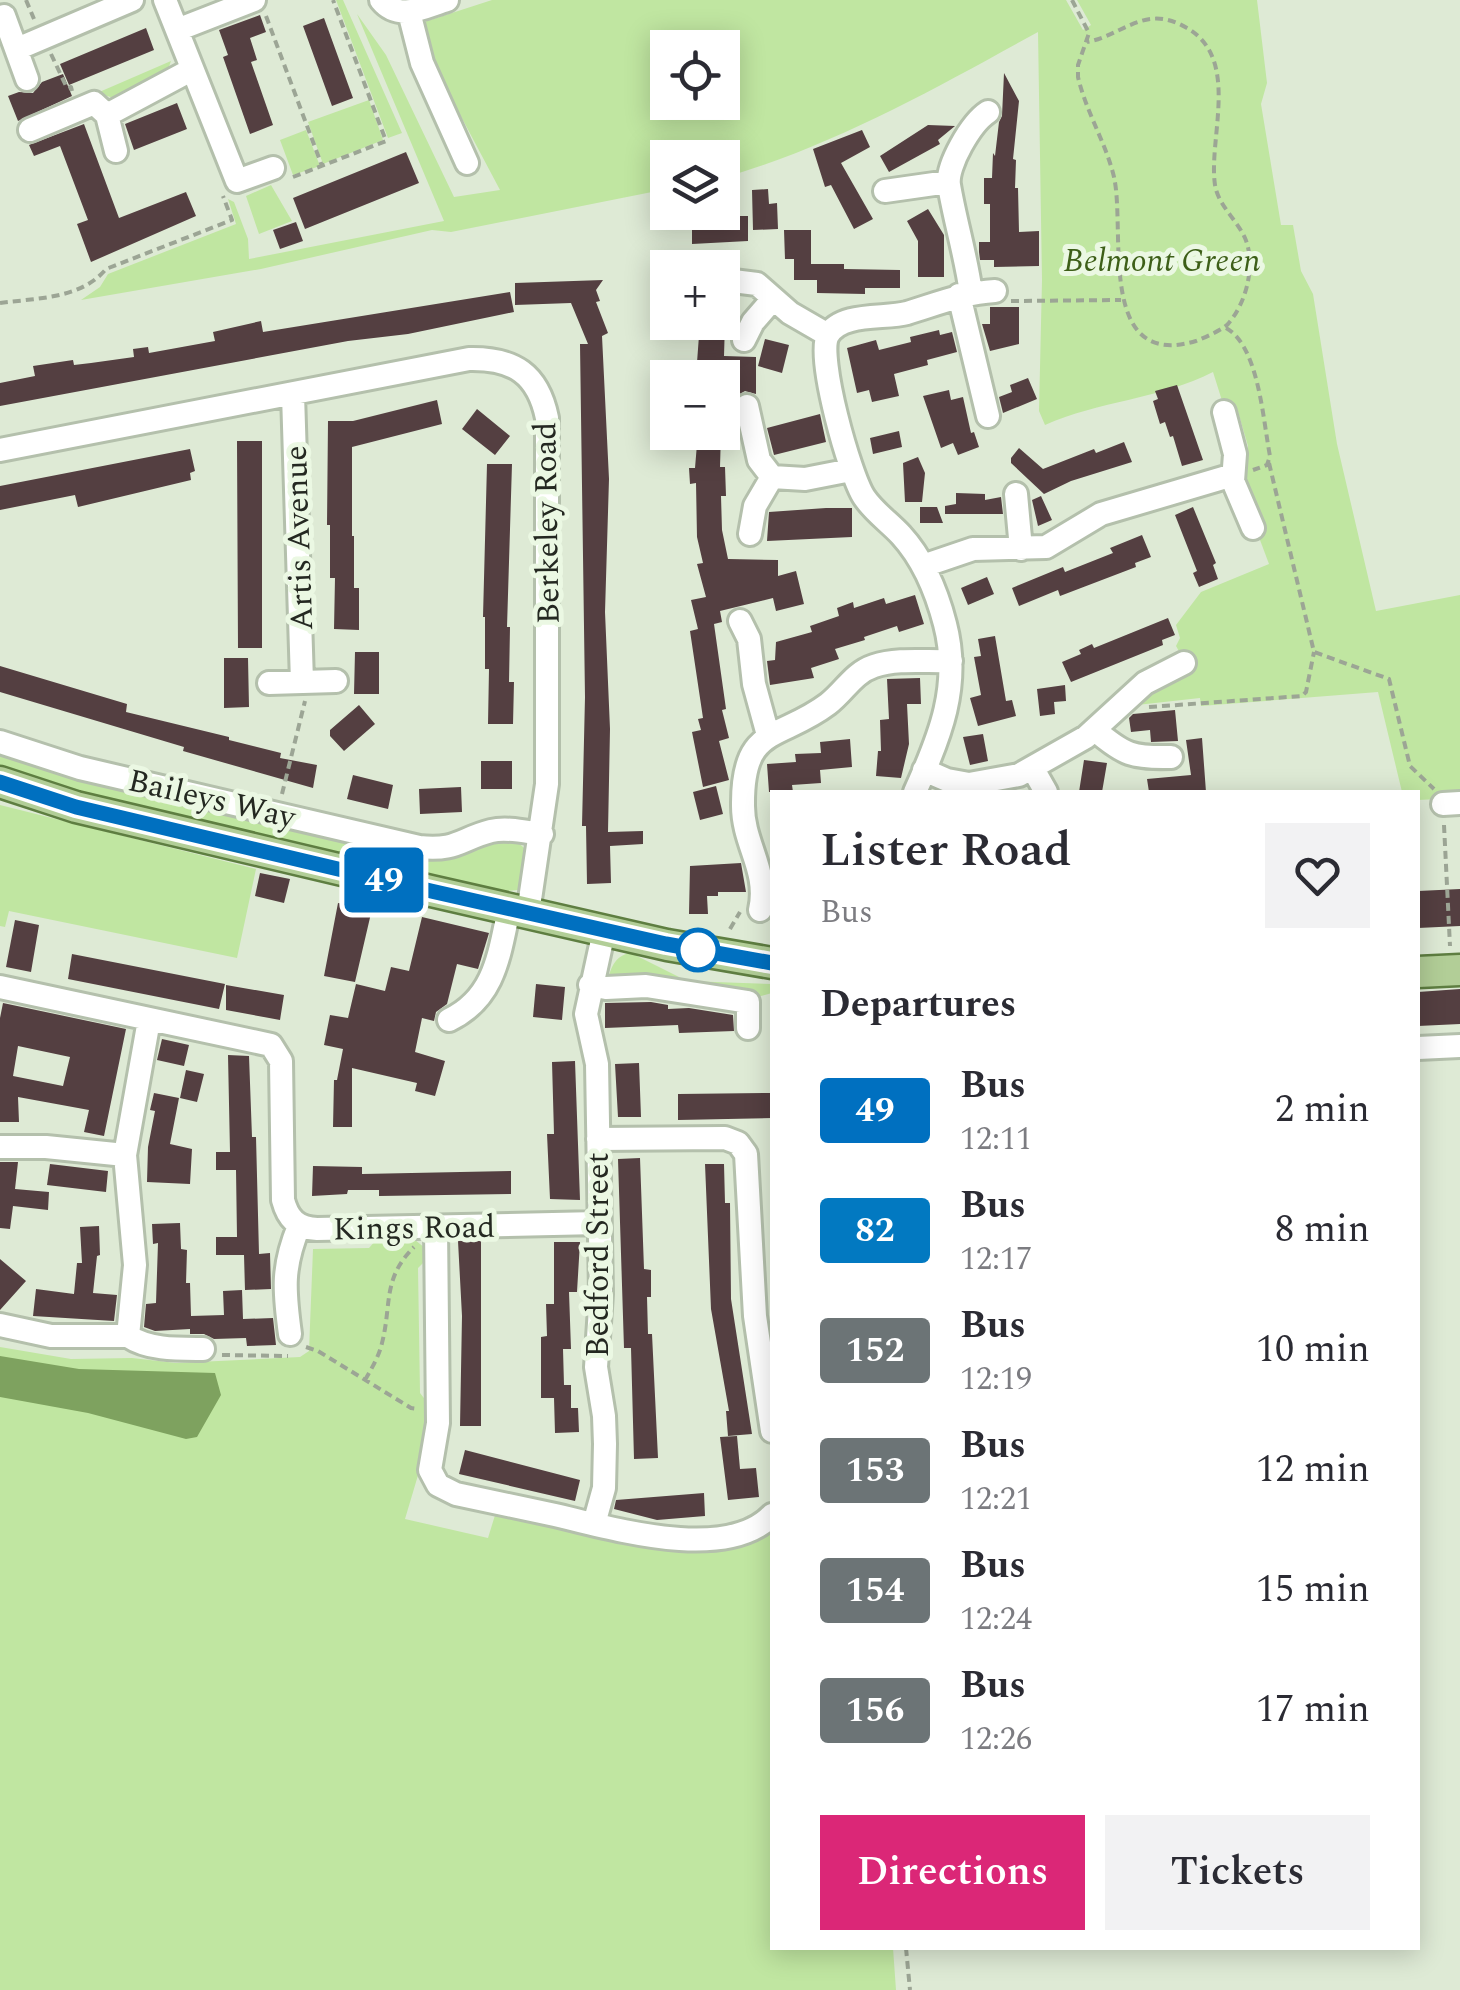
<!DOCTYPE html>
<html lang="en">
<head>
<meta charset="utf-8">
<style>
	:root { --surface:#fff; --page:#f2f2f3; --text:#2b2b33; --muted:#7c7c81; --accent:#db2777 }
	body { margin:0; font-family:Spectral,serif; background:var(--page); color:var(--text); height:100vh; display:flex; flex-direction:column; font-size:38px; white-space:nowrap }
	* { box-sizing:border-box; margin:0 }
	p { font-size:32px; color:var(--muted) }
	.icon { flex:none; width:55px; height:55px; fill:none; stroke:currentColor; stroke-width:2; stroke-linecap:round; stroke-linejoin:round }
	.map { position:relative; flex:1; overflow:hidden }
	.side { position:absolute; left:770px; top:790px; width:650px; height:1160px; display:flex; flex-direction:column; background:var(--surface); border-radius:0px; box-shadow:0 5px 25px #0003 }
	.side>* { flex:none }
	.badge { padding:0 20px; border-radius:8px; font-size:35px; line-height:65px }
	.tools { position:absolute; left:650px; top:30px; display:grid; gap:20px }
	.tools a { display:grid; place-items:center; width:90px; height:90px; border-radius:0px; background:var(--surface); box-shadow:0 5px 25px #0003; font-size:50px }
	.map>.badge { position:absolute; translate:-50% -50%; box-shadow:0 0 0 5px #fff }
	h2 { padding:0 50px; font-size:38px; line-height:90px }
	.round { display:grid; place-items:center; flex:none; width:105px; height:105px; border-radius:0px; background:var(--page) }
	.summary { display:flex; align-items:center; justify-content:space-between; height:170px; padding:0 50px }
	h1 { font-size:48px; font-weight:600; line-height:75px }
	.cta { display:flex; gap:20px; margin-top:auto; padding:20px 50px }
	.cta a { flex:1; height:115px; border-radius:0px; background:var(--accent); color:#fff; font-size:40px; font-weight:600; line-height:115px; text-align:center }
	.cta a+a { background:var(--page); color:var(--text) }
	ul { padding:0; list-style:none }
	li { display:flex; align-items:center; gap:30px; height:120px; padding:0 50px }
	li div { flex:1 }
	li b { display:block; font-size:38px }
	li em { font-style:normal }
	li .badge { min-width:110px; font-weight:700; text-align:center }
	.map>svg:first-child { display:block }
	.green { fill:#c0e6a1; fill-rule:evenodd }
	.water { fill:#7ea25f }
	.building { fill:#543f41; fill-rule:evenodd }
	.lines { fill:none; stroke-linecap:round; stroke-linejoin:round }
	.minor-casing { stroke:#b4c0ac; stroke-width:28 }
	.major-casing { stroke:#5e7e41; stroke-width:35 }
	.path { stroke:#9ca595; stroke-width:4; stroke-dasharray:8 5; stroke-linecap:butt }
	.minor { stroke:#fff; stroke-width:22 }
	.major { stroke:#b2ce97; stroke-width:30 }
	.line-casing { stroke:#fff; stroke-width:22 }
	.line { stroke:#0070c0; stroke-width:15 }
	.stop-dot { fill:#fff; stroke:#0070c0; stroke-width:5 }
	.labels { text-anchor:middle; stroke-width:10; stroke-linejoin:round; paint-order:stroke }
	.park-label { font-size:32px; font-style:italic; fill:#3d5f18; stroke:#ebf8e3 }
	.street-label { font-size:32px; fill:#242821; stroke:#ebf8e3 }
</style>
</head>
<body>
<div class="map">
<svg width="1460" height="1990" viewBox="0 0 1460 1990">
	<rect width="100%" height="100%" fill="#deead5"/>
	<path class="green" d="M336,0H343L402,133L388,138Z
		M492,0H1066L1083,30L1091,25L1077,0H1257L1267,83L1261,104L1281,225H1293L1301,271L1313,294L1337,444L1376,611L1460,595V798L1418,800V792H1402L1378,692L1201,706L1200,698L1137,705L1139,694L1192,674L1176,646L1180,638L1176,625L1201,592L1269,564L1257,532L1266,527L1245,478L1248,446L1236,405L1224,407L1213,372C1161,399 1098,401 1045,425L1039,411L1042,280L1038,32C936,88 836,145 723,178L722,158H668L667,189L451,232L432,230L261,269L81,300L100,287L108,274L236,224L228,199L234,202L248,239L249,259L444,221L357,14L386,55L454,197L500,190L447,90L421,23ZM668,48H722V102H668Z
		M171,61L167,72L117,99L97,93Z
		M369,100L383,140L323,164L308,122Z
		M306,130L320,166L293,175L280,140Z
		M271,185L292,221L259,234L246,196Z
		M0,748L445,856C475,852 510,821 530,856L525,882L518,890L499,892L63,789L0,765Z
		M0,805L256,869L237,958L9,911L5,927L0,926Z
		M631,953L687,981L772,984V993L757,997L607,984C610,970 614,955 631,953Z
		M376,1240H415L425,1248V1261L418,1268L420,1393L427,1402V1445L405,1519L488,1538L496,1512L741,1541L772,1531V1948H893L896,1990H0V1347L71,1359L132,1358L176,1363L300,1357L309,1351L313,1249L369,1248Z"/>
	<path class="water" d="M0,1356L79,1369L215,1373L221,1395L197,1437L186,1439L88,1413L0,1397Z"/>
	<path class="building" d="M260,15L266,32L250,38L257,60L251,62L273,125L250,134L223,57L228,55L219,30Z
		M324,18L353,98L332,106L303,26Z
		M146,28L154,50L69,85L60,64Z
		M1004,73L1019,101L1013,159L1016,160L1015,188H1018L1019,232L1039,231V266L994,267V260H980L979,252V242H990V204H984V178H992L993,153L995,156L999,122L1002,116Z
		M63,74L72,96L18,121L8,96L19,92L33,93L42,82Z
		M177,103L187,129L134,150L125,124Z
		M84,124L119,218L186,192L196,216L91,262L77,224L88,220L60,146L34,156L29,145Z
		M928,125L955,126L938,140L940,144L889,172L880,156Z
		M862,130L870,147L841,163L873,219L854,229L831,185L825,187L813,149Z
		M406,152L419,183L305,229L293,198Z
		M768,189L769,204L777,203L778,229L753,230L752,190Z
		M928,209L944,235V277H918V241L907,221Z
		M723,216H748V241L692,244V219H723Z
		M296,222L303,241L280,249L273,230Z
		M784,230H811V264H844V269L900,270V288H865V294L817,293V280H794V259H785Z
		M603,280L596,290L600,301L596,302L608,333L602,336L609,479L605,612L610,729L608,832L643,831V844L610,846L611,883L587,884L586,826H582L585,697L580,344H588L571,303L515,305V283Z
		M510,292L514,312L408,334L348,341L0,406V383L35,376L33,366L73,360L74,365L91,363L134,357L133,349L148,347L149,353L215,341L213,332L261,321L263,332Z
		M990,307H1019V344L990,351L982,324H990Z
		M700,322H725L724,356L756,357V394L745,391L736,396H722V376H696Z
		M939,330L940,335L952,332L957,352L927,360L928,365L894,374L899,396L872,402L869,390L857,393L847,348L876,340L879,350L911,342L910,337Z
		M765,339L789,345L782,373L758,366Z
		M1028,378L1037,399L1003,413L999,397L1012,392L1010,385Z
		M1177,385L1203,460L1182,466L1173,436L1170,437L1165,422L1160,424L1153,401L1158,399L1155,391Z
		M949,390L951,400L963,397L971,433L974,432L979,447L958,455L953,443L941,448L923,396Z
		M437,400L442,424L352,447V536H354V588H359V630L334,629L335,578H330V525H327L328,421H353Z
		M477,409L510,436L495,455L462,429Z
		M820,414L826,442L774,455L767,428Z
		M899,431L902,447L873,454L870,438Z
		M698,432H721L720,467H725L726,496H721L722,530L728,559L778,560V576L796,571L804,604L776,611L773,598L720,611L722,622L714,624L726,709L722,710L729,738L719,741L729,780L703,787L692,732L701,730L698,719L703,718L690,631L698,629L691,600L706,597L697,564L703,563L697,537L696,483L690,484L689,468H695Z
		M237,441H262V648H238Z
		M1124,442L1132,462L1071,481L1044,494L1011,463V458L1019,448L1043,469L1094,449L1096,453Z
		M190,449L195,471L190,473L191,480L78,507L75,495L0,510V486Z
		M918,457L925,473L922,502H905L903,463Z
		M487,464H512L507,627H510L509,682H514L513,724H488L489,669H485V617H483Z
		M956,493L985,494V500L1001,497L1003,514H945V506L956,504Z
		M1041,496L1052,520L1038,526L1032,500Z
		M920,507H937L943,523H920Z
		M1193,507L1216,563L1213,565L1218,579L1199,587L1193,573L1197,571L1175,515Z
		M826,508H852V537L767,541L769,512Z
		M1142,535L1151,557L1135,563L1136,567L1060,596L1058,590L1019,606L1012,588L1063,567L1065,572L1113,553L1110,548Z
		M987,577L994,594L968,605L961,588Z
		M915,595L924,624L899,632L897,626L864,637L865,640L835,649L839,659L811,668L814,678L770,685L767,661L775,660L776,642L812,632L810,626L839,616L837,608L853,602L854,608L884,598L886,604Z
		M1168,618L1175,635L1162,640L1163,645L1071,682L1062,662L1081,654L1079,650L1092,644L1094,648Z
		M995,636L1006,701L1012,700L1016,716L978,726L970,698L981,695L974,657L981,656L978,639Z
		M355,652H379V694H354Z
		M224,658H248L249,707L224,708Z
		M0,666L127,704L126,712L229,737V740L281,753L280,758L317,765L313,788L183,751L184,747L0,692Z
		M920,678L921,704H907L909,744L901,778L876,776L878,751H881L880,720L889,719L887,679Z
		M1065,685L1066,701L1054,702L1055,714L1040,716L1037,689Z
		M359,705L375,724L344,751L330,736V730Z
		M1175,710L1178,741L1151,742L1150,730L1131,732L1129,718L1133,714Z
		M983,734L988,761L970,765L963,737Z
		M1202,738L1206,792H1149L1147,779L1191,775L1186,740Z
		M850,739L852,767L820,770L821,783L792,785L793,792H769L767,764L796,762L795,754L821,753L820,742Z
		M1084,760L1107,763L1102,792H1079Z
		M481,761H512V789H481Z
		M353,775L393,785L388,809L347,799Z
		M716,786L723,814L700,820L693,792Z
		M461,787L462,812L420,814L419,789Z
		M741,863L746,892H718V896H707L708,914H689L690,866Z
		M260,873L290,879L284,903L255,896Z
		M1460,889V926L1418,928V891Z
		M338,903L372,909L355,982L324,976Z
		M422,917L489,933L478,969L457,964L447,1004L436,1012L434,1021L422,1018L415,1052L445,1061L435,1096L415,1091L417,1083L352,1068V1127H333L334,1080H337L343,1049L324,1045L330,1015L348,1018L356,984L385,991L391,967L409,971Z
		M15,920L39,925L31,972L6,967Z
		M72,954L225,984L219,1009L68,979Z
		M536,984L565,987L562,1020L533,1017Z
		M226,985L284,995L280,1020L226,1010Z
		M1460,989V1024L1418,1026V992Z
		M651,1002L668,1005V1009L689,1008L733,1015L734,1031L679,1033L678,1025L605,1028V1003Z
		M3,1003L126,1029L104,1136L84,1132L89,1110L18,1097L19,1122H0V1018ZM18,1046L70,1057L63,1086L13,1076Z
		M162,1039L189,1045L184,1066L157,1060Z
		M228,1055L249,1056L252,1137H256L259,1254L270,1253L271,1289L245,1290L244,1255H216V1237H237L236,1170H216V1152H230Z
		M575,1061L580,1200L550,1199L547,1134H554L552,1062Z
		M639,1063L641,1117H618L615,1064Z
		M186,1070L204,1074L197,1102L180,1098Z
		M154,1093L179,1098L170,1144L192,1149L190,1184L147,1182L148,1147L155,1111L150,1110Z
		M772,1093V1118L678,1120V1094Z
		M640,1158L644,1269L651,1270V1297H647L648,1334H652L658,1458L634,1459L631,1348H624L618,1159Z
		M0,1162H18L15,1189L49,1192L48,1210L13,1206L10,1229L0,1228Z
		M50,1164L108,1171L106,1192L47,1185Z
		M705,1164H724L725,1203H730L731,1299L752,1434L728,1436L726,1411H729L711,1309Z
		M313,1166L362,1167V1174L511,1171V1194L379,1196V1190H348L347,1194L312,1196Z
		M180,1223L181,1249L187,1250L186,1283H190L191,1316L224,1315L223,1291L242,1290L243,1319L273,1318L276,1345L247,1346L246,1338L214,1339L204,1334H190V1329L155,1331L144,1327L146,1304L156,1303L158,1243L153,1244L152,1224Z
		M99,1226L100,1255L97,1256L93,1293L117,1295L114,1321L33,1316L36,1289L74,1294L77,1263H82L80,1227Z
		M458,1241H481V1426H460L462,1316Z
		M554,1242H580L577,1292H569L571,1349H563L564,1385H571V1408H578L579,1432L555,1433L554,1398H541V1337L547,1336L546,1304H554Z
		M0,1259L26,1281L0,1310Z
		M737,1436L740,1469L756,1468L759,1497L728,1500L720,1437Z
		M465,1450L580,1480L575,1501L459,1474Z
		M704,1493L705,1516L657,1520L614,1509L616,1500Z"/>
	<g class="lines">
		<g class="minor-casing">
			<path id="minor" d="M165,0L237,181L273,168
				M381,0C399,22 424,7 447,0
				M409,12L422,63L467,163
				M4,16L27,79
				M177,30L254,0
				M17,49L132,0
				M107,115L191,70
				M30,130L94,103L107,115L116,151
				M885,191L948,182
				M733,281L757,284L790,313L828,335
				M971,293C966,256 955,221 949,185C946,166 971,123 988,112
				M959,295L988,416
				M744,340L753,322L773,299
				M293,394L302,682
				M747,406L759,460L772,477L805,479L851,470
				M1224,412L1235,454L1233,481L1253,528
				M0,450L469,359C514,358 538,374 547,418V784L528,913
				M1016,494L1021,549
				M750,534L755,506L772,477
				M923,566L973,549L1046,547L1101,514L1233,475
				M740,621L749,639L754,684L768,735
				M269,683L336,681
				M1095,730C1124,755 1133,758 1171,757
				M0,742L80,768L419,847C457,851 460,839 491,831C507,827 526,832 542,834
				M1033,769L1046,792
				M924,770L947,780L969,784L1019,775L1086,737L1145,683L1184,663
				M915,792C940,737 961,685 945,624C937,593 923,559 901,535C889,522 874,512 864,497C850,476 816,356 828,335C842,312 884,319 907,313C937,304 963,293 995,291
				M1443,804L1460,803
				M760,910C769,871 743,844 743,806C742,724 779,741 828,704C845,691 853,673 874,666C898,658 926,662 951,661
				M590,985L606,988L646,986L748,1002V1028
				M0,987L271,1045L281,1061L283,1200C288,1219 297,1228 317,1229L598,1223
				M449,1020C495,998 499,955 509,909
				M1418,1048L1460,1046
				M598,1139L725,1138L738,1143L746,1154L755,1316L772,1431
				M0,1147H46L125,1155
				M436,1227L438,1423L430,1470L438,1485L456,1494C489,1501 522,1508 555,1515C611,1528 726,1563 772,1515
				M0,1325L51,1336H128L135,1265L125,1155L149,1020
				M290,1334C284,1290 282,1267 299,1226
				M128,1336C149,1350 178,1349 203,1349
				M594,1524L604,1488L605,1444L604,1416L596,1367L601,1294L597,1064L586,1014L604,931"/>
		</g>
		<g class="major-casing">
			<path id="major" d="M0,782L76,807L431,891L667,945L772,963
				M1418,972L1460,970"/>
		</g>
		<path class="path" d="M26,0L34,19
			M1072,0L1089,33L1078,65V77C1086,112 1106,143 1114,177C1126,231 1096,371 1196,341C1206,337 1222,330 1228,324C1247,302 1256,264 1245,238C1237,220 1218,205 1215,185C1208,138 1241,59 1187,28C1145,3 1124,35 1087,42
			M266,16L322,166
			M51,54L67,88L71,87L72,91
			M293,177L386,141L333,0
			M1011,301L1121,300
			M0,303C37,298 81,299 106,269L232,220L223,196
			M1226,328C1259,346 1263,421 1270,456L1267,465L1253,470
			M1269,463L1314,652L1389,679L1410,766L1434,789
			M1149,707L1302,696L1306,692L1314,652
			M282,794L305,701
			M1444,825L1450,946
			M730,929L740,912
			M306,1347L318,1351L411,1408L419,1409
			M222,1355L288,1356
			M365,1380C372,1368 379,1356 382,1343C392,1304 382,1279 414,1247
			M906,1948L910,1990"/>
		<use href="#minor" class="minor"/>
		<use href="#major" class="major"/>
	</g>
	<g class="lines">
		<g class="line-casing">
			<path id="line" d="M0,782L76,807L431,891L666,944L772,963"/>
		</g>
		<use href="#line" class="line"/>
	</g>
	<circle class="stop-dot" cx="698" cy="950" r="20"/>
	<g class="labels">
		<g class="park-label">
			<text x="1162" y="271">Belmont Green</text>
		</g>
		<g class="street-label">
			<text transform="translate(546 523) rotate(-91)" y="11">Berkeley Road</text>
			<text transform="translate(298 538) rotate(-92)" y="11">Artis Avenue</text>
			<text transform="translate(212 798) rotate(13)" y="11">Baileys Way</text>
			<text transform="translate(414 1227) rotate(-1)" y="11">Kings Road</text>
			<text transform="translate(597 1255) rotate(-90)" y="11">Bedford Street</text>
		</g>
	</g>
</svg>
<div class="tools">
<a><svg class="icon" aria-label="locate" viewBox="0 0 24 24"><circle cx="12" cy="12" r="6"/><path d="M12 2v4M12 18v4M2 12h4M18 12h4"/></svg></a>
<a><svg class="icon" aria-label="layers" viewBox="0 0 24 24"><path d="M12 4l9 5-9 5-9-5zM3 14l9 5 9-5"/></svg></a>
<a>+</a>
<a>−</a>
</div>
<b class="badge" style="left:384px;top:880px;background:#0070c0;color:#fff">49</b>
<section class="side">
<div class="summary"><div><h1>Lister Road</h1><p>Bus</p></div><a class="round"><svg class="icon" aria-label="heart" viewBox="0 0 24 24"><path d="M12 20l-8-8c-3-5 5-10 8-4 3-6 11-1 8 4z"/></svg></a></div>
<h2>Departures</h2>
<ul>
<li><span class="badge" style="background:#0070c0;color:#fff">49</span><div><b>Bus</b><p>12:11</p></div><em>2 min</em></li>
<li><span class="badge" style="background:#0279c1;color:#fff">82</span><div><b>Bus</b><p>12:17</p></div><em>8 min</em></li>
<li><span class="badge" style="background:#6c7476;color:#fff">152</span><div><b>Bus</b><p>12:19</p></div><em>10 min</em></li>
<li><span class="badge" style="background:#6c7476;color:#fff">153</span><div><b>Bus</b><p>12:21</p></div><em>12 min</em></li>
<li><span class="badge" style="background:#6c7476;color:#fff">154</span><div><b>Bus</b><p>12:24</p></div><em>15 min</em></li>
<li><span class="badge" style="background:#6c7476;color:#fff">156</span><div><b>Bus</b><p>12:26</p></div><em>17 min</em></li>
</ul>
<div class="cta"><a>Directions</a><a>Tickets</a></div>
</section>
</div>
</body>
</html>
